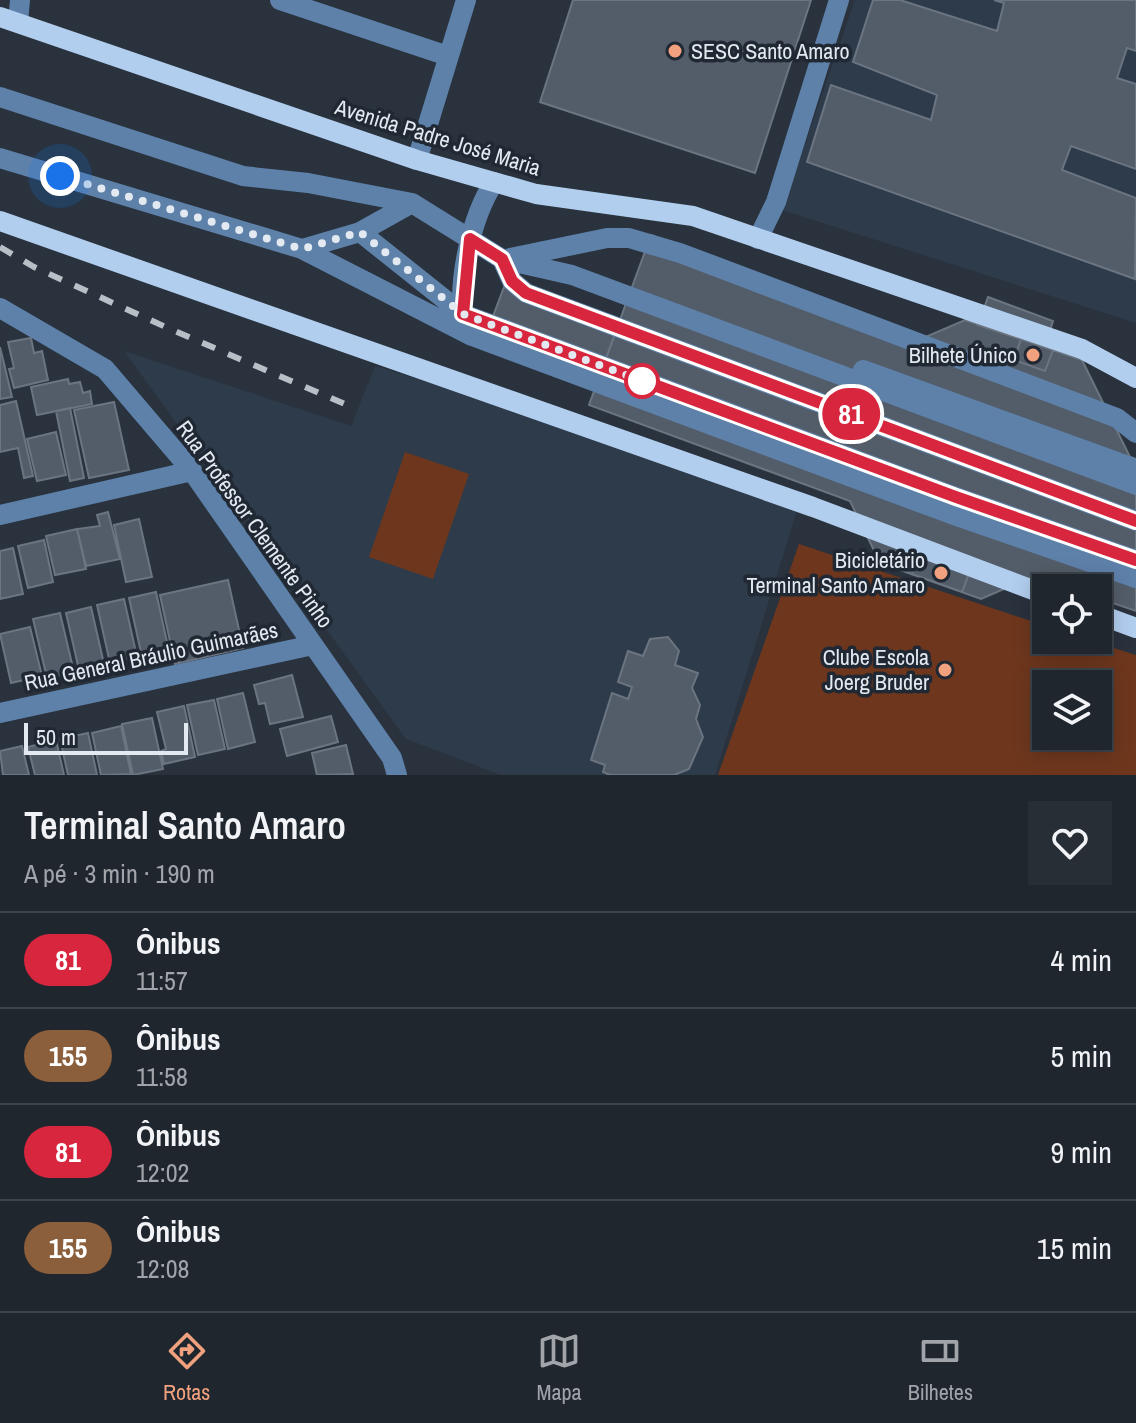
<!DOCTYPE html>
<html lang="pt">
<head>
<meta charset="utf-8">
<style>
	:root { --surface:#1f262e; --page:#272e36; --text:#f1f3f6; --muted:#a1a5aa; --line:#3c434a; --accent:#f2a17e }
	body { margin:0; font-family:"Archivo Narrow",sans-serif; background:var(--page); color:var(--text); height:100vh; display:flex; flex-direction:column; font-size:30px; white-space:nowrap }
	* { box-sizing:border-box; margin:0 }
	p { font-size:26px; color:var(--muted) }
	.icon { flex:none; width:44px; height:44px; fill:none; stroke:currentColor; stroke-width:2; stroke-linecap:round; stroke-linejoin:round }
	.map { position:relative; height:775px; overflow:hidden }
	.drawer { display:flex; flex-direction:column; background:var(--surface); flex:1 }
	.drawer>* { flex:none }
	.badge { padding:0 16px; border-radius:26px; font-size:28px; line-height:52px }
	.buttons { position:absolute; left:1032px; top:574px; display:grid; gap:16px }
	.buttons a { display:grid; place-items:center; width:80px; height:80px; border-radius:0px; background:var(--surface); box-shadow:0 4px 20px #0003,0 0 0 2px var(--line); font-size:40px }
	.scale { position:absolute; left:24px; bottom:20px; width:164px; box-sizing:border-box; padding-left:8px; border:4px solid #e3e9f0; border-top:0; font-size:22px; line-height:28px; white-space:nowrap; color:#e3e9f0; -webkit-text-stroke:6px #1f2833; paint-order:stroke }
	.you { position:absolute; width:40px; height:40px; margin:-20px; border:6px solid #fff; border-radius:50%; background:#1a73e8; box-shadow:0 0 0 12px #1a73e833 }
	.map>.badge { position:absolute; translate:-50% -50%; box-shadow:0 0 0 4px #fff }
	.round { display:grid; place-items:center; flex:none; width:84px; height:84px; border-radius:0px; background:var(--page) }
	.head { display:flex; align-items:center; justify-content:space-between; height:136px; padding:0 24px }
	h1 { font-size:38px; font-weight:600; line-height:60px }
	ul { padding:0; list-style:none }
	li { display:flex; align-items:center; gap:24px; height:96px; padding:0 24px; border-top:2px solid var(--line) }
	li div { flex:1 }
	li b { display:block; font-size:30px }
	li em { font-style:normal }
	li .badge { min-width:88px; font-weight:700; text-align:center }
	.tabs { display:flex; justify-content:space-around; align-items:center; height:112px; border-top:2px solid var(--line); background:var(--surface); font-size:22px; color:var(--muted) }
	.tabs a { display:grid; justify-items:center; gap:4px }
	.tabs .on { color:var(--accent) }
	.map>svg:first-child { display:block }
	.built { fill:#2e3b4b }
	.green { fill:#6e371d; fill-rule:evenodd }
	.building { fill:#535d69; stroke:#6b7582; stroke-width:2 }
	.lines { fill:none; stroke-linecap:round; stroke-linejoin:round }
	.minor { stroke:#5e81aa; stroke-width:20 }
	.major { stroke:#b2ceef; stroke-width:20 }
	.rail { stroke:#b9bfc7; stroke-width:6; stroke-dasharray:14 14; stroke-linecap:butt }
	.line-casing { stroke:#fff; stroke-width:18 }
	.line { stroke:#d7263d; stroke-width:12 }
	.walk { stroke:#e3e9f0; stroke-width:8; stroke-dasharray:0 14.4 }
	.poi-dot { fill:#f2a17e; stroke:#1f2833; stroke-width:3 }
	.stop-dot { fill:#fff; stroke:#d7263d; stroke-width:4 }
	.labels { text-anchor:middle; stroke-width:7; stroke-linejoin:round; paint-order:stroke }
	.poi-label { font-size:22px; fill:#e3e9f0; stroke:#1f2833; text-anchor:end }
	.street-label { font-size:22px; fill:#e3e9f0; stroke:#1f2833 }
</style>
</head>
<body>
<div class="map">
<svg width="1136" height="775" viewBox="0 0 1136 775">
	<rect width="100%" height="100%" fill="#29323d"/>
	<path class="built" d="M855,0H1136V323L782,210Z
		M124,351L351,426L375,366L523,411L798,507L715,775H501L406,739Z"/>
	<path class="green" d="M405,452L469,474L433,579L369,557Z
		M799,544L1046,626V640H1089L1136,655V775H718ZM1098,684V736H1046V684Z"/>
	<path class="building" d="M573,0H811L755,173L540,102Z
		M873,0H900L997,31L1004,3L994,0H1136V51L1127,48L1117,78L1136,84V169L1071,146L1062,170L1136,198L1135,279L807,162L831,85L931,120L937,95L853,62Z
		M651,235L921,339L965,320L1082,360L1130,457L1136,459V611L1098,598V588H1072L1036,575L981,599L880,563L850,501L589,405Z
		M504,287L617,329L605,361L492,319Z
		M988,297L1053,321L1045,347L978,325Z
		M31,338L34,353L42,351L48,380L14,388L9,369L14,368L8,342Z
		M1021,339L1053,350L1045,371L1014,360Z
		M0,347L12,397L0,399Z
		M68,379L69,384L80,382L83,393L90,391L92,404L37,415L31,387Z
		M16,401L33,476L24,478L18,448L0,452V405Z
		M114,402L129,470L89,478L74,410Z
		M70,408L84,478L70,481L56,411Z
		M56,432L66,475L37,481L27,439Z
		M108,512L120,559L86,566L77,529L100,526L97,515Z
		M139,519L152,577L126,582L114,525Z
		M77,529L86,569L55,575L46,536Z
		M44,540L53,582L28,588L18,546Z
		M13,548L23,594L0,599V551Z
		M920,553L970,571L962,592L912,574Z
		M228,580L243,648L175,664L160,595Z
		M156,592L169,651L142,657L129,598Z
		M124,599L137,657L110,663L97,605Z
		M91,607L104,664L79,670L66,613Z
		M60,613L74,672L47,678L33,619Z
		M30,627L42,676L11,683L0,634Z
		M668,637L679,651L675,665L698,673L692,688L700,705L696,719L703,737L689,769L674,775H610L603,772L605,765L591,760L612,693L628,699L632,687L618,682L628,651L643,656L650,639Z
		M292,675L303,717L270,724L265,703L259,704L254,685Z
		M243,693L255,742L228,749L217,699Z
		M214,700L225,749L198,755L187,705Z
		M184,706L195,757L164,764L161,751L166,749L157,712Z
		M331,716L338,742L287,756L280,729Z
		M152,718L163,769L133,775L122,724Z
		M121,726L131,774L101,775L92,733Z
		M88,733L97,775H68L60,739Z
		M56,740L64,775H35L28,747Z
		M346,745L353,774L317,775L312,753Z
		M22,746L29,775H3L0,751Z"/>
	<g class="lines">
		<path class="minor" d="M280,0L448,56
			M18,22L20,0
			M0,97L243,176L308,183L412,203L502,259L572,275L1136,485
			M0,158L302,249L472,336L951,514L1136,578
			M417,160L466,0
			M360,232L463,314L956,497L1136,560
			M758,239L776,202L839,0
			M302,249L360,232L412,203
			M510,258L607,238H629L680,253L1117,418L1136,433
			M502,259L512,281L526,293L1136,521
			M0,308L105,369L192,471L392,758L397,775
			M464,323C457,281 471,218 494,182
			M863,370L1136,469
			M0,515L192,471
			M0,713L313,645"/>
		<path class="major" d="M0,17L417,160L536,194L693,216L1082,349L1136,378
			M0,221L813,507L1046,595
			M1098,614L1136,628"/>
		<path class="rail" d="M0,247L34,267L170,329L354,408"/>
	</g>
	<g class="lines">
		<g class="line-casing">
			<path id="line" d="M1136,521L526,293L512,281L502,259L470,239L463,314L956,497L1136,560"/>
		</g>
		<use href="#line" class="line"/>
		<path class="walk" d="M60,176L302,249L360,232L463,314L642,381"/>
	</g>
	<g class="poi-dot">
		<circle cx="675" cy="51" r="8"/>
		<circle cx="1033" cy="355" r="8"/>
		<circle cx="941" cy="573" r="8"/>
		<circle cx="945" cy="670" r="8"/>
	</g>
	<circle class="stop-dot" cx="642" cy="381" r="16"/>
	<g class="labels">
		<g class="poi-label">
			<text x="691" y="59" text-anchor="start">SESC Santo Amaro</text>
			<text x="1017" y="363">Bilhete Único</text>
			<text x="925" y="568">Bicicletário<tspan x="925" dy="25">Terminal Santo Amaro</tspan></text>
			<text x="929" y="665">Clube Escola<tspan x="929" dy="25">Joerg Bruder</tspan></text>
		</g>
		<g class="street-label">
			<text transform="translate(438 137) rotate(17)" y="8">Avenida Padre José Maria</text>
			<text transform="translate(255 524) rotate(54)" y="8">Rua Professor Clemente Pinho</text>
			<text transform="translate(151 656) rotate(-12)" y="8">Rua General Bráulio Guimarães</text>
		</g>
	</g>
</svg>
<div class="buttons">
<a><svg class="icon" aria-label="locate" viewBox="0 0 24 24"><circle cx="12" cy="12" r="6"/><path d="M12 2v4M12 18v4M2 12h4M18 12h4"/></svg></a>
<a><svg class="icon" aria-label="layers" viewBox="0 0 24 24"><path d="M12 4l9 5-9 5-9-5zM3 14l9 5 9-5"/></svg></a>
</div>
<div class="scale">50 m</div>
<div class="you" style="left:60px;top:176px"></div>
<b class="badge" style="left:851px;top:414px;background:#d7263d;color:#fff">81</b>
</div>
<section class="drawer">
<div class="head"><div><h1>Terminal Santo Amaro</h1><p>A pé · 3 min · 190 m</p></div><a class="round"><svg class="icon" aria-label="heart" viewBox="0 0 24 24"><path d="M12 20l-8-8c-3-5 5-10 8-4 3-6 11-1 8 4z"/></svg></a></div>
<ul>
<li><span class="badge" style="background:#d7263d;color:#fff">81</span><div><b>Ônibus</b><p>11:57</p></div><em>4 min</em></li>
<li><span class="badge" style="background:#8b5e3c;color:#fff">155</span><div><b>Ônibus</b><p>11:58</p></div><em>5 min</em></li>
<li><span class="badge" style="background:#d7263d;color:#fff">81</span><div><b>Ônibus</b><p>12:02</p></div><em>9 min</em></li>
<li><span class="badge" style="background:#8b5e3c;color:#fff">155</span><div><b>Ônibus</b><p>12:08</p></div><em>15 min</em></li>
</ul>
</section>
<nav class="tabs">
<a class="on"><svg class="icon" aria-label="directions" viewBox="0 0 24 24"><path d="M12 3l9 9-9 9-9-9zM9 14v-3h6M13 9l2 2-2 2"/></svg>Rotas</a>
<a><svg class="icon" aria-label="map" viewBox="0 0 24 24"><path d="M3 6l6-2 6 2 6-2v14l-6 2-6-2-6 2zM9 4v14M15 6v14"/></svg>Mapa</a>
<a><svg class="icon" aria-label="tickets" viewBox="0 0 24 24"><path d="M3 7h18v10H3zM15 7v10"/></svg>Bilhetes</a>
</nav>
</body>
</html>
